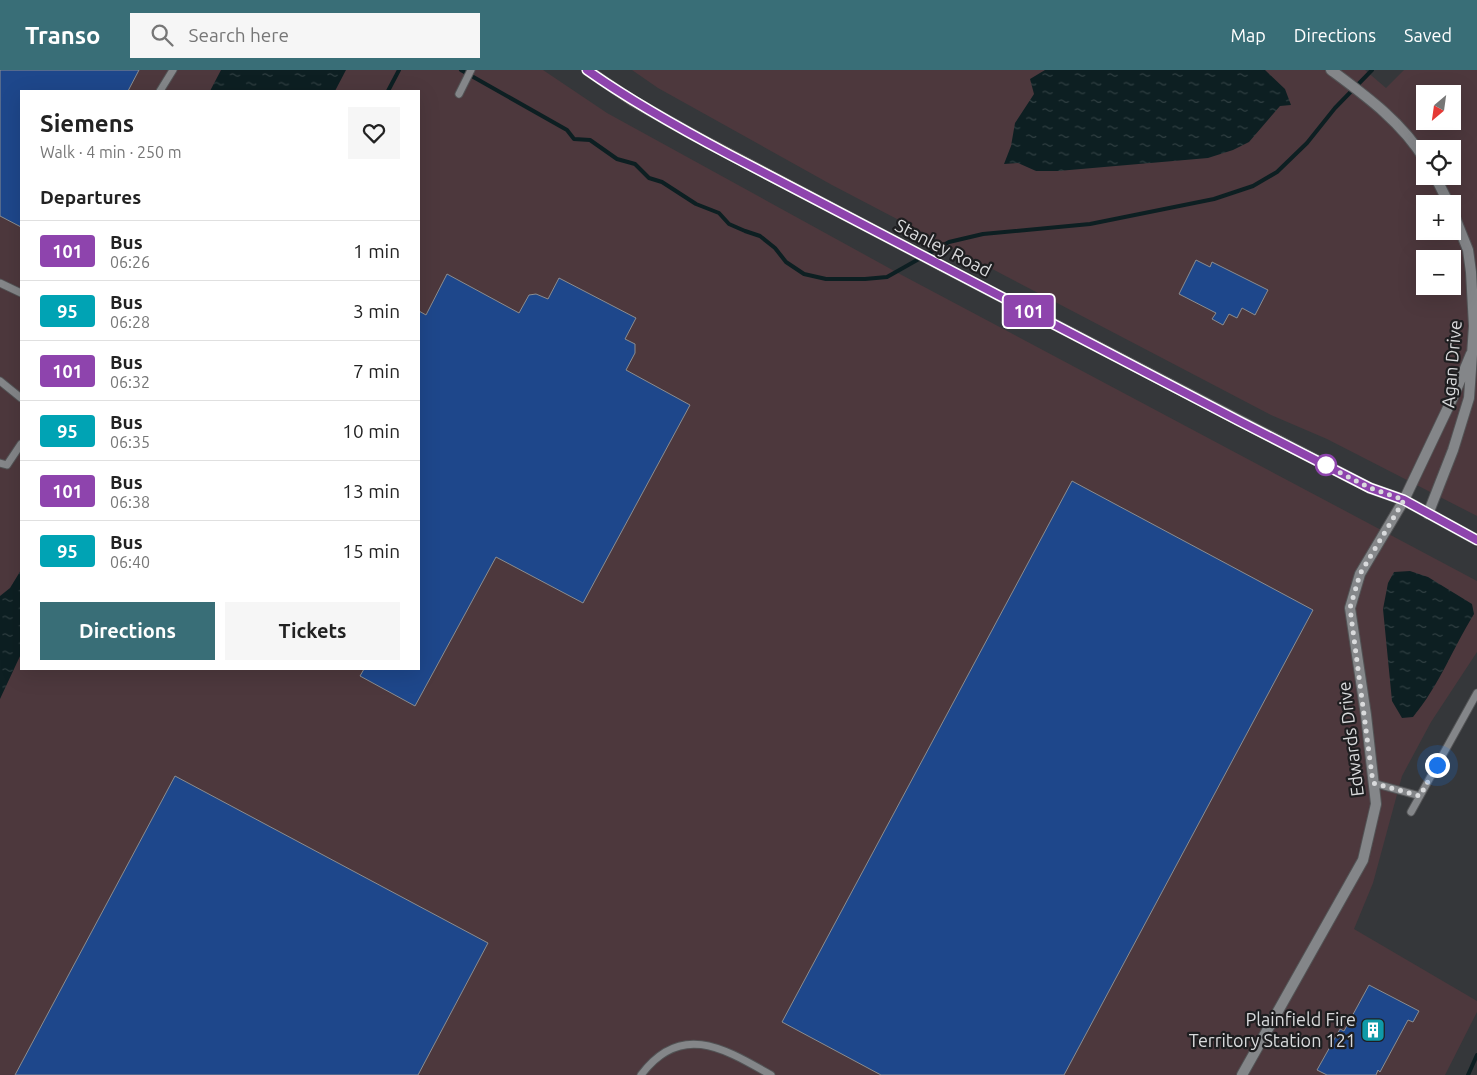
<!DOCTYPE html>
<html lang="en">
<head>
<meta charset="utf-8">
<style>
	:root { --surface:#fff; --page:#f6f6f6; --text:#222; --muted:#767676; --line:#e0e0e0; --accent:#396e77 }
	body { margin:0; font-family:Ubuntu,sans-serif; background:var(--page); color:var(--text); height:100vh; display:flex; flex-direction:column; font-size:19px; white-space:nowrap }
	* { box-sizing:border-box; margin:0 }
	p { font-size:16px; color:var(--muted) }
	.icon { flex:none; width:28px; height:28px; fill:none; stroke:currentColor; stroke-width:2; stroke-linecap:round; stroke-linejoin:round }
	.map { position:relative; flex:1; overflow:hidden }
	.side { position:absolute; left:20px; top:20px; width:400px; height:580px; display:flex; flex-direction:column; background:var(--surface); border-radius:0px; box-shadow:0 5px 20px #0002 }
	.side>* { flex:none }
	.badge { padding:0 10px; border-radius:4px; font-size:18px; line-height:32px }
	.needle { width:32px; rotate:209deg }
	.controls { position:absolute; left:1416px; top:15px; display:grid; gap:10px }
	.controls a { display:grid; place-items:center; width:45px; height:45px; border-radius:0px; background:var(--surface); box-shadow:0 5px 20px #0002; font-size:25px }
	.you { position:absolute; width:25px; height:25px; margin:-12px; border:4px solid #fff; border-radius:50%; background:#1a73e8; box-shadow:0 0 0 8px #1a73e833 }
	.map>.badge { position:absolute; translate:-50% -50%; box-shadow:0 0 0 2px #fff }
	h2 { padding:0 20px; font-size:19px; line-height:45px }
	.round { display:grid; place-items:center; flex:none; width:52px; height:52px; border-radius:0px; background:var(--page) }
	.headline { display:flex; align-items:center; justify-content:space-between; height:85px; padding:0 20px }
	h1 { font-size:24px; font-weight:700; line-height:38px }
	.action { display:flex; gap:10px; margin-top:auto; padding:10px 20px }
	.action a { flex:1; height:58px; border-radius:0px; background:var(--accent); color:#fff; font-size:20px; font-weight:700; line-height:58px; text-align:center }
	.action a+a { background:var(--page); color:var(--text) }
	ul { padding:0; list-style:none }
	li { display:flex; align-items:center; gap:15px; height:60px; padding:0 20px; border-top:1px solid var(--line) }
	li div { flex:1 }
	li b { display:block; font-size:19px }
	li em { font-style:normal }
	li .badge { min-width:55px; font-weight:700; text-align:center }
	header { display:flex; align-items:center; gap:30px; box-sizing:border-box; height:70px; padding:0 25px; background:var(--accent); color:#fff }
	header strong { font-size:24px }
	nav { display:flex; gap:28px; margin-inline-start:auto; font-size:18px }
	.search { width:350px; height:45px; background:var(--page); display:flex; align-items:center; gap:12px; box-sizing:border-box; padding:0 18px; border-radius:0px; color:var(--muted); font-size:19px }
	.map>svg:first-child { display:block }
	.commercial { fill:#4d383d; fill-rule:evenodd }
	.water { fill:url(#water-ripples) }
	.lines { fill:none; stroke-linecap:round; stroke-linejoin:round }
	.stream { stroke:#0d1f22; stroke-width:4 }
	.building { fill:#1e478b; stroke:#8b8d90 }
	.lane-casing { stroke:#525355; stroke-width:9 }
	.street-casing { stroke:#525355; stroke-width:12 }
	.secondary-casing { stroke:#525355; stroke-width:12 }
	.lane { stroke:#848689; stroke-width:7 }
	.street { stroke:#848689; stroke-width:10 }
	.secondary { stroke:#a69184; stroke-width:10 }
	.line-casing { stroke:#fff; stroke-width:11 }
	.line { stroke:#8e44ad; stroke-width:8 }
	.walk { stroke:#d9dadc; stroke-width:5; stroke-dasharray:0 9 }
	.stop-dot { fill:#fff; stroke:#8e44ad; stroke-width:2.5 }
	.labels { text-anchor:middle; stroke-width:4.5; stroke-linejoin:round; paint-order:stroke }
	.street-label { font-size:18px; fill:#d9dadc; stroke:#1e1e20 }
	.poi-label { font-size:18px; fill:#d9dadc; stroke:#1e1e20; text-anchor:end }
</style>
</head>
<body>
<header>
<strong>Transo</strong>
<div class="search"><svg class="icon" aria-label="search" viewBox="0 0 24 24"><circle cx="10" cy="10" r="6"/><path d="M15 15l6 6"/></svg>Search here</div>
<nav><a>Map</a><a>Directions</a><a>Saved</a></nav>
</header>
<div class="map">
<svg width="1477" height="1005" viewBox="0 0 1477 1005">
	<defs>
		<pattern id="water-ripples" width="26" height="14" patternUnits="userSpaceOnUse" patternTransform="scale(1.25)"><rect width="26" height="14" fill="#0d1f22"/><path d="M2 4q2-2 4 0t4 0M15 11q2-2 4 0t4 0" fill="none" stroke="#303f42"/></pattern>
	</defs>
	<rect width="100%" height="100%" fill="#35373a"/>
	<path class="commercial" d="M0,0H543L607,43L898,203L1477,511V582L1431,652L1402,706L1373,813L1354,859L1477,931V942L1445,1005H0ZM21,21H419V599H21Z
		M632,0H1365L1386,18L1404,0H1477V446L1327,369L1271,345L832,115L658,18ZM1425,24H1452V51H1425ZM1425,79H1452V106H1425ZM1425,134H1452V161H1425ZM1425,189H1452V216H1425Z"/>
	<path class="water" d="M221,0H346L335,21H210Z
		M1045,0H1265L1285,19L1291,35L1280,36L1249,72L1233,80L1208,88L1058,101H1036L1018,93L1004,94L1011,76L1015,53L1034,24L1030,9Z
		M21,500V584L0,629V526L10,518Z
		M1410,501L1428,507L1472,534L1474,544C1453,578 1439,616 1413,647L1402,648L1392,631L1383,539L1388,513L1394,502Z"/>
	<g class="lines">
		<path class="stream" d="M461,0L567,60L574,69L590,70L617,89L635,94L649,108L662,112L696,134L719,143L729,154L745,161L760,166L775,178L786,192L804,204L826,209H865L887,207L949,172L983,164L1090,154L1214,129L1253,116L1277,102L1307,73L1335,38L1372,0
			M388,21L399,0
			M1468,1005L1477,985"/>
	</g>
	<path class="building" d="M0,0H139L128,21H21V157L0,146Z
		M1196,190L1210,197L1212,192L1268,220L1255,245L1242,238L1237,248L1229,244L1223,255L1212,249L1216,243L1179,224Z
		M447,204L519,243L529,225L536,224L548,229L559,208L636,248L625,269L635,274V283L626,300L690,335L583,533L496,487L415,636L360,606L364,599H419V241L426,245Z
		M1072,411L1313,540L1064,1005H881L782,952Z
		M175,706L488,873L418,1005H15Z
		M1369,915L1419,941L1413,952L1408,950L1380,1002L1378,1000L1376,1005H1327L1317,1000L1340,959L1344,961Z"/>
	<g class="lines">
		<g class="lane-casing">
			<path id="lane" d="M160,21L173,0
				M459,24L471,0
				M0,213L21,223
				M0,311L21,328
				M0,393L7,395L21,374
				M1373,713L1420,726
				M1411,742L1477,623
				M641,1005C681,951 725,979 771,1005"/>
		</g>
		<g class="street-casing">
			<path id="street" d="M1331,0C1366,26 1402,52 1425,90
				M1435,106L1449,134
				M942,196L1370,418L1404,430L1477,470
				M1428,444L1453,380L1469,328L1474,256L1471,202L1468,180L1452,140
				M1242,1005L1363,790L1376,734L1366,645L1350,538L1360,504L1404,430L1454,325L1471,284"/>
		</g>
		<g class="secondary-casing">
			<path id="secondary" d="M587,0L633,31L697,67L942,196"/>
		</g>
		<use href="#lane" class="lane"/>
		<use href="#street" class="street"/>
		<use href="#secondary" class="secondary"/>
	</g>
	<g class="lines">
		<g class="line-casing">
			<path id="line" d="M587,0C632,32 681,59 730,85L1239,351L1370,418L1404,430L1477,470"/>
		</g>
		<use href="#line" class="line"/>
		<path class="walk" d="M1326,395L1321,393L1370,418L1404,430L1360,504L1350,538L1373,713L1420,726L1437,695"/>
	</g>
	<defs>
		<g id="building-square" transform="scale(1.25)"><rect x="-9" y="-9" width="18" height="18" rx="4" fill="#0f9aa8" stroke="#1e1e20"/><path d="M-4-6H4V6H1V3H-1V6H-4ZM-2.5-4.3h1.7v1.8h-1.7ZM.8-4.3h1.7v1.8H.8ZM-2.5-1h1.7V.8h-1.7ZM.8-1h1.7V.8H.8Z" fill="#fff"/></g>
	</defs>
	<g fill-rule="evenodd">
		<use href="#building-square" x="1373" y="960"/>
	</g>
	<circle class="stop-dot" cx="1326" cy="395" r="10"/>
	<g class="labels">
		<g class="street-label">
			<text transform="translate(943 178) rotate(27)" y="6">Stanley Road</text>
			<text transform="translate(1452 294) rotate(-85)" y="6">Agan Drive</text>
			<text transform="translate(1351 669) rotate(-97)" y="6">Edwards Drive</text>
		</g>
		<g class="poi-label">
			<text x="1356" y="956">Plainfield Fire<tspan x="1356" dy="21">Territory Station 121</tspan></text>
		</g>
	</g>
</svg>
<div class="controls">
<a><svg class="needle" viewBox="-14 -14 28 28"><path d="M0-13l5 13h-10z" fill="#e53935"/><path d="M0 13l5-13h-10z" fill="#767676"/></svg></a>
<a><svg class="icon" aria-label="locate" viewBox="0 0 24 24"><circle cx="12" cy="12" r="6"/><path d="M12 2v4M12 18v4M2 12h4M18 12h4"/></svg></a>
<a>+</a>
<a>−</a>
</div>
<div class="you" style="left:1437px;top:695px"></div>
<b class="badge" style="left:1029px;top:241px;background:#8e44ad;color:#fff">101</b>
<section class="side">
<div class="headline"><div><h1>Siemens</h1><p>Walk · 4 min · 250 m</p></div><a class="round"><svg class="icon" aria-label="heart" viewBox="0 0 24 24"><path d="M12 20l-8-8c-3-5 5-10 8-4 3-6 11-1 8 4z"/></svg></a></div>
<h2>Departures</h2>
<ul>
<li><span class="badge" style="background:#8e44ad;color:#fff">101</span><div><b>Bus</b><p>06:26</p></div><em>1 min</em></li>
<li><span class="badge" style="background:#00a3b4;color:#fff">95</span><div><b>Bus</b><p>06:28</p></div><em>3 min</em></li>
<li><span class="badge" style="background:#8e44ad;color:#fff">101</span><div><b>Bus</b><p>06:32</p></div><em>7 min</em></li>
<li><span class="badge" style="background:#00a3b4;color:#fff">95</span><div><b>Bus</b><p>06:35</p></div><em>10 min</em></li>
<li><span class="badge" style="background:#8e44ad;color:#fff">101</span><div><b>Bus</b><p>06:38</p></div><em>13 min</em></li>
<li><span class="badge" style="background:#00a3b4;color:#fff">95</span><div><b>Bus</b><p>06:40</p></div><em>15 min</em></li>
</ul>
<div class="action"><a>Directions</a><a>Tickets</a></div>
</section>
</div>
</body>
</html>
